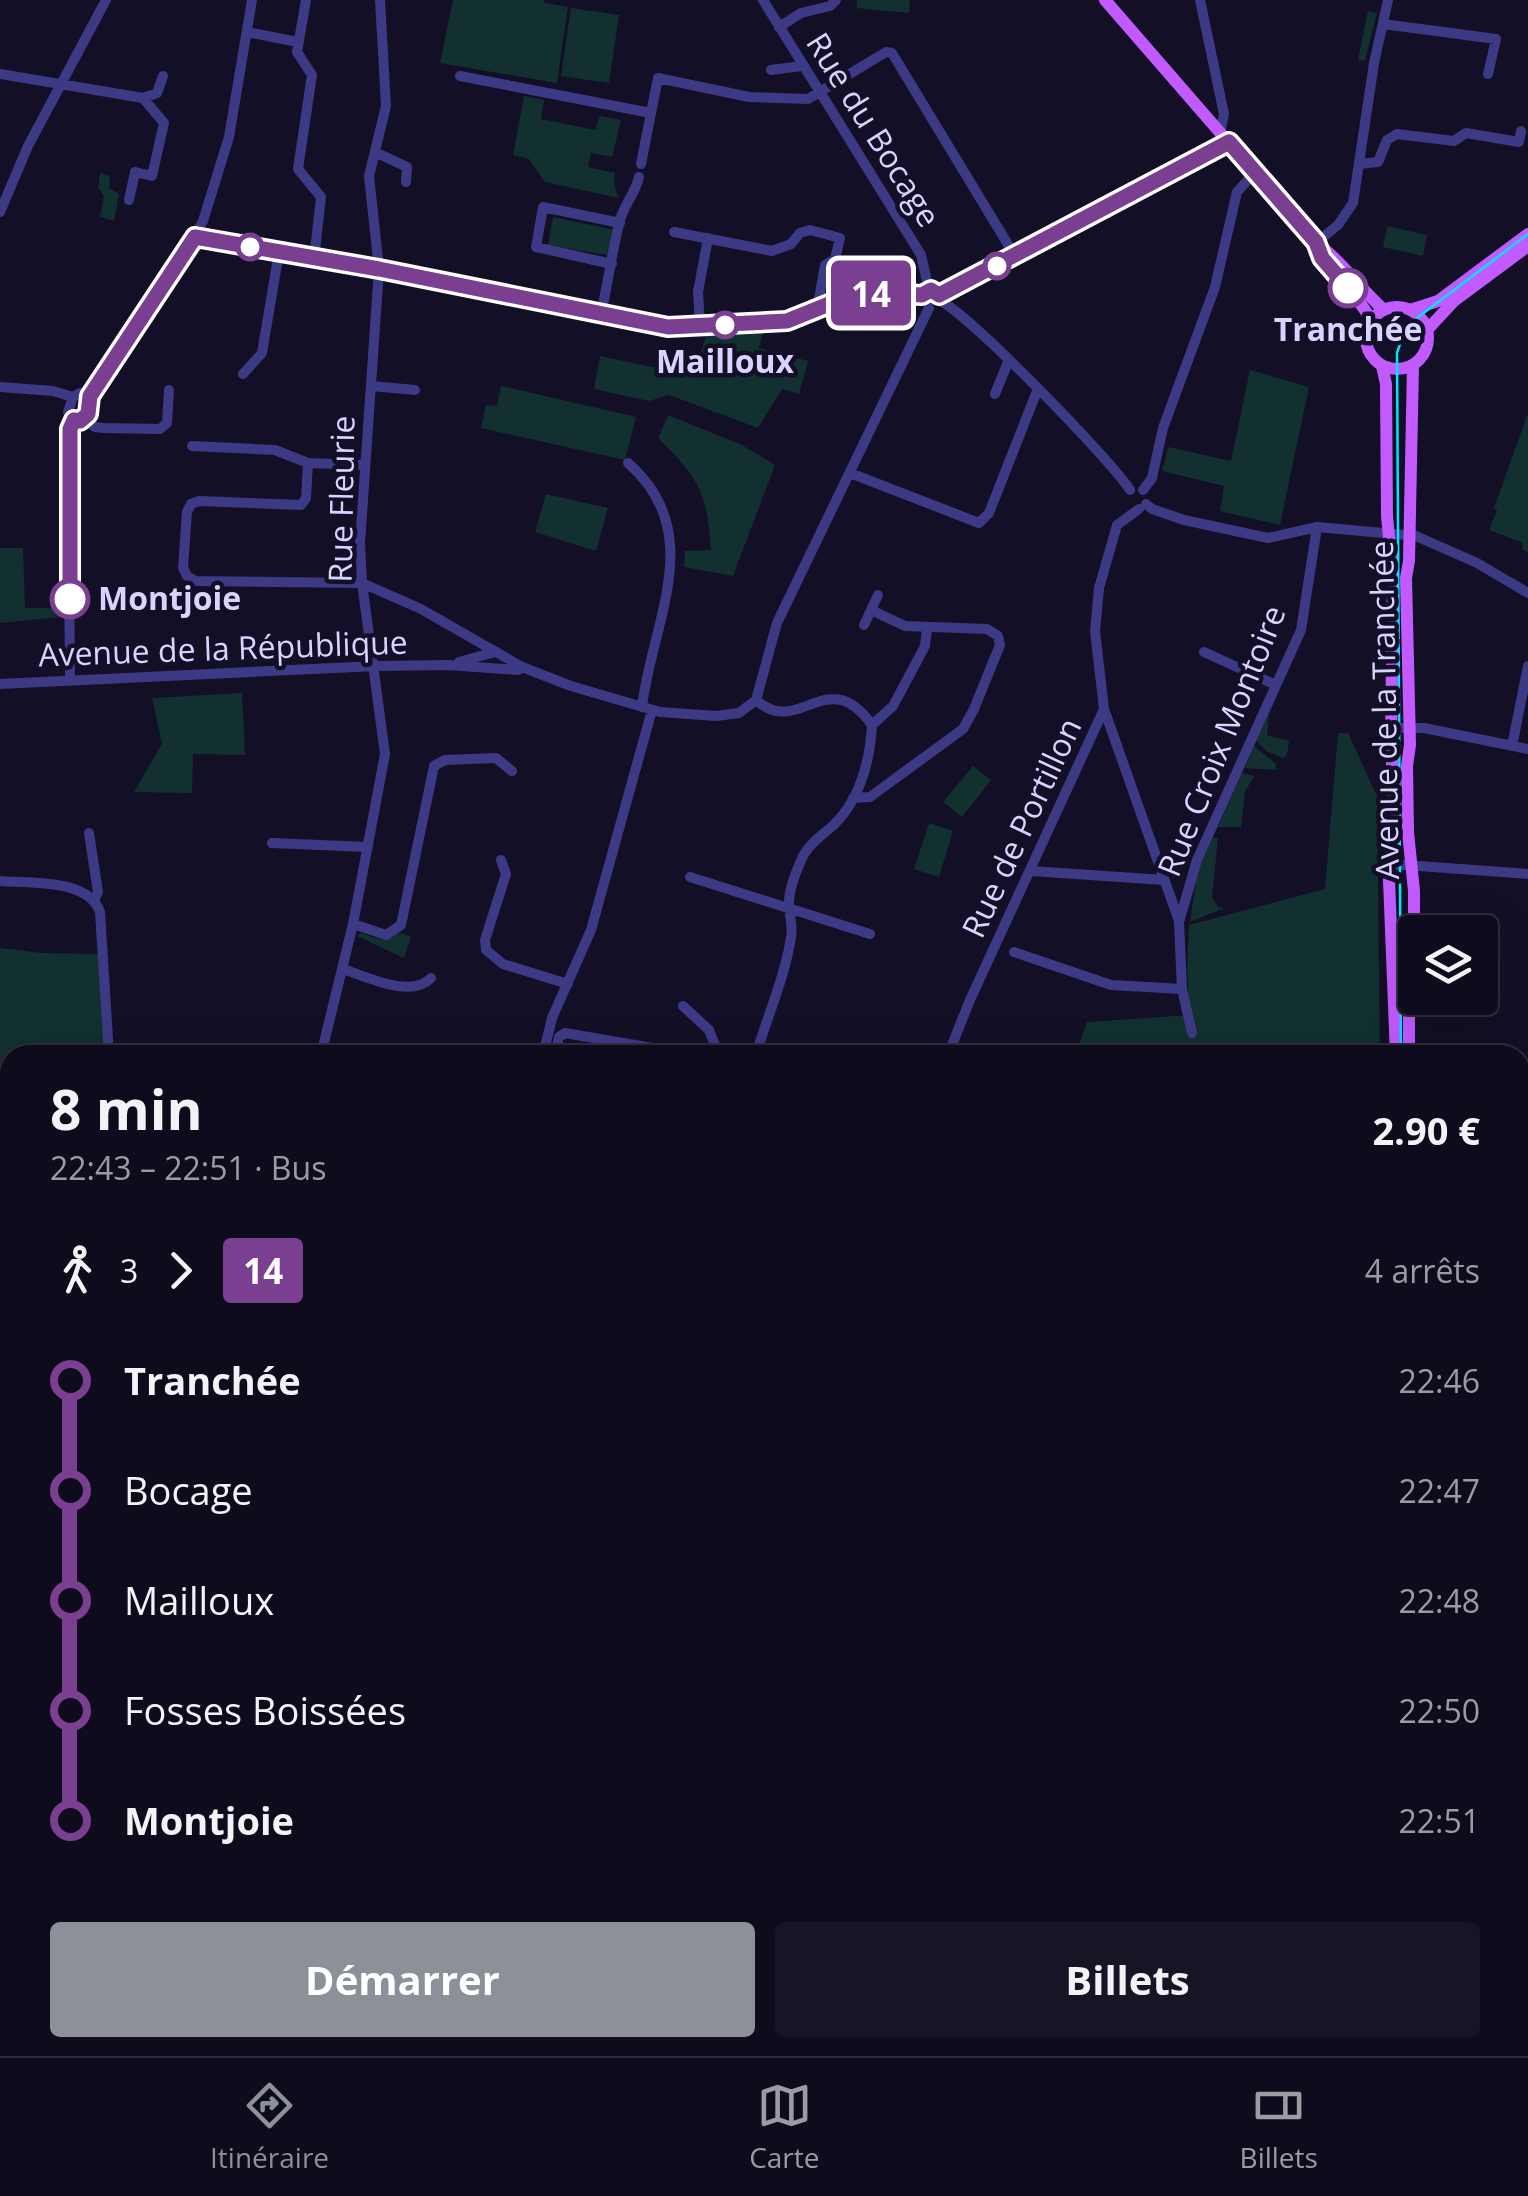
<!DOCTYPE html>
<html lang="fr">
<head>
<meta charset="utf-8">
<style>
	:root { --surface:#0e0b1c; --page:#171425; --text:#f1f3f6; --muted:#9b9ba3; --line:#2e2b3b; --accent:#8c9099 }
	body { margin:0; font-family:"Open Sans",sans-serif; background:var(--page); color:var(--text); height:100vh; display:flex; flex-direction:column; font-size:38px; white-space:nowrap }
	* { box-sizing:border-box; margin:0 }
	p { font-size:32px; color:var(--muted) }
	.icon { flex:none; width:55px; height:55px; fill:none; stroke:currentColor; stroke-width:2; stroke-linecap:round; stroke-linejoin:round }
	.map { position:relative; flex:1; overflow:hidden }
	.drawer { position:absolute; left:0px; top:1045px; width:1530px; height:1012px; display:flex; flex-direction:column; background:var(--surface); border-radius:30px 30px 0 0; box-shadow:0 10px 40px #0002,0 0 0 2px var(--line) }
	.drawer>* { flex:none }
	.badge { padding:0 20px; border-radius:8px; font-size:35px; line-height:65px }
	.buttons { position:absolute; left:1398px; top:915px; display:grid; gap:20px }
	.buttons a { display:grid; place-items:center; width:100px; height:100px; border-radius:10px; background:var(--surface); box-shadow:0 10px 40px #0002,0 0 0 2px var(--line); font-size:50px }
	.map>.badge { position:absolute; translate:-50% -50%; box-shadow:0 0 0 5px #fff }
	.legs { display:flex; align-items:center; gap:15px; height:110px; padding:0 50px; font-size:32px }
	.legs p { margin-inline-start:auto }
	.headline { display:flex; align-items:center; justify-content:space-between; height:170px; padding:0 50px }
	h1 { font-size:55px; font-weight:700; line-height:75px }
	.button { display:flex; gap:20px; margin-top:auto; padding:20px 50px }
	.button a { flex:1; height:115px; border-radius:10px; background:var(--accent); color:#fff; font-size:40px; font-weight:700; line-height:115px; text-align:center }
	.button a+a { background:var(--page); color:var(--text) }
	ul { padding:0 50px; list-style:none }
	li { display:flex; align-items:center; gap:35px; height:110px; font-size:38px }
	li i { display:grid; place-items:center; width:15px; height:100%; margin:0 12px; background:currentColor }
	li i::after { content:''; width:25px; height:25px; margin:-12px; border:8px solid; border-radius:50%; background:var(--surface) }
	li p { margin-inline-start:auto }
	li:first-child i { background:linear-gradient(#0000 50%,currentColor 0) }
	li:last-child i { background:linear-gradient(currentColor 50%,#0000 0) }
	.menu { display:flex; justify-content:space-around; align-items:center; height:140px; border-top:2px solid var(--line); background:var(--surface); font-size:28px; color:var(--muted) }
	.menu a { display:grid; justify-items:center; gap:5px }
	.menu .on { color:var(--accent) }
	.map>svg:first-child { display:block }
	.green { fill:#12302f }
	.water { fill:#0c2248 }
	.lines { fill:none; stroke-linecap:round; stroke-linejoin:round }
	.ferry { stroke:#62b6ff; stroke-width:2.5; stroke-dasharray:12 10; stroke-linecap:butt }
	.minor { stroke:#3d3a85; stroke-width:10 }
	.major { stroke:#c25bff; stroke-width:12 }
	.tram { stroke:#00e5ff; stroke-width:2.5 }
	.line-1-casing { stroke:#fff; stroke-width:22 }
	.line-1 { stroke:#7a3f91; stroke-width:15 }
	.stop-1-dot { fill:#fff; stroke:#7a3f91; stroke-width:5 }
	.labels { text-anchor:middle; stroke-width:9; stroke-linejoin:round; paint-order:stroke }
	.street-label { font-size:32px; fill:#d9d4ff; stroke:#130f26 }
	.stop-label { font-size:32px; font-weight:bold; fill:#d9d4ff; stroke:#130f26 }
</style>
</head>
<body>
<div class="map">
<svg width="1528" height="2056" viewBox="0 0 1528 2056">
	<rect width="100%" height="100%" fill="#130f26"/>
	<path class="green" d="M453,0H544L545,3L568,7L557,83L440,63Z
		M857,0H910L909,13L857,8Z
		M571,8L619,15L609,83L561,76Z
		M1368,11L1377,13L1365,61L1358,60Z
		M524,96L544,100L541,119L595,130L600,116L621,120L612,157L591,153L588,167L615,173L614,184L619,198L545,182L529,159L513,155Z
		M100,173L110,176L109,188L119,194L114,221L100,217L104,196L98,187Z
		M553,217L615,230L607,255L548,245Z
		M1387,226L1427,235L1423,256L1383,247Z
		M763,330L759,348L808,361L799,394L782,389L758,428L669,395L649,401L594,389L600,356L694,376L706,335Z
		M1250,370L1309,387L1280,525L1220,511L1224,486L1162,471L1168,447L1231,461Z
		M501,386L636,417L625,460L481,428L486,405L497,406Z
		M1528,413V552L1522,549L1523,543L1489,530L1497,510L1494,508Z
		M668,415L742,445L775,465L733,576L684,567L685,551L711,550C707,491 699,479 658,438Z
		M546,494L608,508L596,551L535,532Z
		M0,548H23L25,608H58L59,617L0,623Z
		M242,693L245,755L193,754L192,793L134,792L162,744L152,698Z
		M1269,714L1267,735L1289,741L1287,755L1283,758L1266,751L1256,740Z
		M1338,733H1348L1377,796L1380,1055H1075L1087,1022L1190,1015L1187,974L1189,925L1325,889Z
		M1254,746L1275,763L1277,770L1245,768Z
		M973,766L991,780L962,817L943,802Z
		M1242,773L1254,776L1245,792L1241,827H1218Z
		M929,823L953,831L939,877L914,869Z
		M1212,837L1218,838L1212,897L1218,907L1224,908L1190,922L1197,874Z
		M361,933L382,940L400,933L411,936L404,958L357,936Z
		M0,948L42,953L98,954L106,1055H10V1106L0,1108Z
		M0,1440L10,1445V1596L0,1594Z
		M1520,1629H1528V1749L1521,1756L1528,1766V2056H1413V2048H1520Z"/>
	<path class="water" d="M10,1657V2048H1381L1380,2051L1430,2052L1432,2048H1520V1948L1528,1946V2036L1522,2041L1527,2056H0V1939L9,1937L0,1915V1658Z
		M1528,1660V1744L1520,1751V1662Z"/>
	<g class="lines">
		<path class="ferry" d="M1176,2048L1180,2056"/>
		<path class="minor" d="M306,0L297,52L312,75L298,169L321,197L314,259
			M763,0L921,255L929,290
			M1200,0L1224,114L1220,133
			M1383,24L1496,39L1488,74
			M779,27L801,13L830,6L836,0
			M252,33L298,42
			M771,70L802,66
			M0,74L143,98L164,123L152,176L135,172L129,200
			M460,76L651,113L658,78L749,97L808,99L886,52L892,53L1015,256
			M143,98L157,93L163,76
			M375,152L407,167L406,182
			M641,164L651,113
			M1359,164L1378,162L1387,140L1397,134L1454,141L1466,133L1519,142L1521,131
			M0,212L28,146L106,0
			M674,232L772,251L791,244L800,233L810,230L840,238L835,259L825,265L819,299L822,306
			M195,237L379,269L668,327L787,321L849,296L884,293L922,295
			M1316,243L1338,225L1353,203L1374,63L1388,0
			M612,264L536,247L543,207L620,223
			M939,295L1229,142
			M940,301C966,311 1113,462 1130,490
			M601,314C608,283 612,251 620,220C625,203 635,194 639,177
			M700,326L698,292L708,238
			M243,374L262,353L279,252
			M371,386L415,390
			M0,387L53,391L73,397
			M995,394L1008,362
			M90,396L177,266L203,221L229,137L252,0
			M85,419L95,427L104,428L160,429L167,423L169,390
			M74,420L68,412L73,397L80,393L90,396
			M192,446L275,450L308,463L364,465
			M308,463L306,498L301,505L199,501L191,504L187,512L183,568L187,576L196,581L362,583L421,609L522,667L571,686L660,712L716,716L739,713L756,700L777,623L929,308
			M628,463C708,533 652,621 642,707
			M850,473L979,523L989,513L1037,391
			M1143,490L1152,478L1163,428L1215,287L1237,192L1255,172
			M1146,504L1152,509L1184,520L1268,538L1317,527L1416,536L1477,563L1528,593
			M864,625L878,595
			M1204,652L1276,685
			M459,662L495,652
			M70,679L68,444L74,420
			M0,684L376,666L448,665L518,670L522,667
			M1104,709L1179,921
			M872,725L893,706L925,646L927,628
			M1393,728H1424L1528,749
			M1512,746L1528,666
			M853,798L870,797L963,729L974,709L1000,645L998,636L987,629L905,626L871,610
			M89,833L98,892L94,900
			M272,843L368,847
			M501,860L506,874L485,940L486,950L503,964L568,984
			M1391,864L1528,874
			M1031,871L1164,880
			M690,877L870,934
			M0,881C30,884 88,878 100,912L109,1055
			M353,924L386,935L401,925L434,766L445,760L496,758L512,771
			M1014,952L1111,985L1182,989
			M343,969C367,977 411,999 431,978
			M683,1006L709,1030L719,1055
			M1192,1033L1182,989L1179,922L1197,860L1301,630L1317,527
			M321,1055L353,924L385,754L362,583L360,543L379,269L369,176L386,106L380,0
			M543,1055L552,1018L591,930L652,710
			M555,1055L559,1037L565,1033L693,1055
			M756,1055C767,1017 785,977 791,937C793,926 790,919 789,907C788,892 794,877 800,863C805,848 818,838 829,829C859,804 870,762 872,725C827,662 799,739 756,700
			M948,1055L970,1000L1104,709L1095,631L1099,588L1117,525L1139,509
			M0,1112H10
			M0,1303L10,1305"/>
		<path class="major" d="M1105,0L1316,243C1342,261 1360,289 1384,310
			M1316,243C1327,273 1357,291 1371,321
			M1366 338a31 31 0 1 1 62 0a31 31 0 1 1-62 0Z
			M1410,310L1438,301L1528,234
			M1427,330L1454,301L1528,246
			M1382,366L1386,384L1387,516L1393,579L1391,742L1395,831L1389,880L1396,1055
			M1409,1055V985L1414,960V891L1408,832L1407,766L1410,745L1406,578L1409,561L1413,365
			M1520,1573L1528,1574
			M1520,1612L1528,1611
			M0,1621L10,1620
			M453,2048V2056"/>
		<path class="tram" d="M1401,1055L1397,353L1404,332L1417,318L1528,234
			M1412,2048V2056"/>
	</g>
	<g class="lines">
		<g class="line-1-casing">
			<path id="line-1" d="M70,599V429L74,420L80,421L88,414L90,396L195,237L379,269L668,327L787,321L849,296L884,293L922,295L931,290L939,295L1229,142L1316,242L1322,258L1348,288"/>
		</g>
		<use href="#line-1" class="line-1"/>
	</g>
	<g class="stop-1-dot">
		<circle cx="250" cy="247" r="12"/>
		<circle cx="997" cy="266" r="12"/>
		<circle cx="1348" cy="288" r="18"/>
		<circle cx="725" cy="325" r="12"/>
		<circle cx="70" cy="599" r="18"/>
	</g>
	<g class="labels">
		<g class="street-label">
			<text transform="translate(873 130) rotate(58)" y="11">Rue du Bocage</text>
			<text transform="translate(342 499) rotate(-89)" y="11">Rue Fleurie</text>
			<text transform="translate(223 649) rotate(-2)" y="11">Avenue de la République</text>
			<text transform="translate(1385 710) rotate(-91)" y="11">Avenue de la Tranchée</text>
			<text transform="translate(1222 741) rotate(-68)" y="11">Rue Croix Montoire</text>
			<text transform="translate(1022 828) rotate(-65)" y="11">Rue de Portillon</text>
		</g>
		<g class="stop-label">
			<text x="1348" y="341">Tranchée</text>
			<text x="725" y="373">Mailloux</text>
			<text x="98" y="610" text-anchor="start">Montjoie</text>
		</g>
	</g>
</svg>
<div class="buttons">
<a><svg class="icon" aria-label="layers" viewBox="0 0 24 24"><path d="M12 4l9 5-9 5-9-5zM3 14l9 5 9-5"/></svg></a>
</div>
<b class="badge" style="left:871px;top:293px;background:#7a3f91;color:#fff">14</b>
<section class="drawer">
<div class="headline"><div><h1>8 min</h1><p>22:43 – 22:51 · Bus</p></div><b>2.90 €</b></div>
<div class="legs"><svg class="icon" aria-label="walk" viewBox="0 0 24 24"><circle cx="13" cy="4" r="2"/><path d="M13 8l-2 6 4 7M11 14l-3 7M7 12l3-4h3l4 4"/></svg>3<svg class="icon" aria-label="forward" viewBox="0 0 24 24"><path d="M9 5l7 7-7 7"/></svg><b class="badge" style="background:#7a3f91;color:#fff">14</b><p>4 arrêts</p></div>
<ul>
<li><i style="color:#7a3f91"></i><b>Tranchée</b><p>22:46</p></li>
<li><i style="color:#7a3f91"></i><span>Bocage</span><p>22:47</p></li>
<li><i style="color:#7a3f91"></i><span>Mailloux</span><p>22:48</p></li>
<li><i style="color:#7a3f91"></i><span>Fosses Boissées</span><p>22:50</p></li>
<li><i style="color:#7a3f91"></i><b>Montjoie</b><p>22:51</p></li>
</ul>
<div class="button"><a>Démarrer</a><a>Billets</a></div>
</section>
</div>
<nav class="menu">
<a class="on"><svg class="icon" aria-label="directions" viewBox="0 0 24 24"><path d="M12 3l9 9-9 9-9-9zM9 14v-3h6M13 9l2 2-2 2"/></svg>Itinéraire</a>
<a><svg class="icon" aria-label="map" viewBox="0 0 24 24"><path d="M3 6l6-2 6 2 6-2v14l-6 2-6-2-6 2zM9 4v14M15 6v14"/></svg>Carte</a>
<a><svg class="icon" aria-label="tickets" viewBox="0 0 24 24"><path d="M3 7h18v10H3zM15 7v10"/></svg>Billets</a>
</nav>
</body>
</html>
